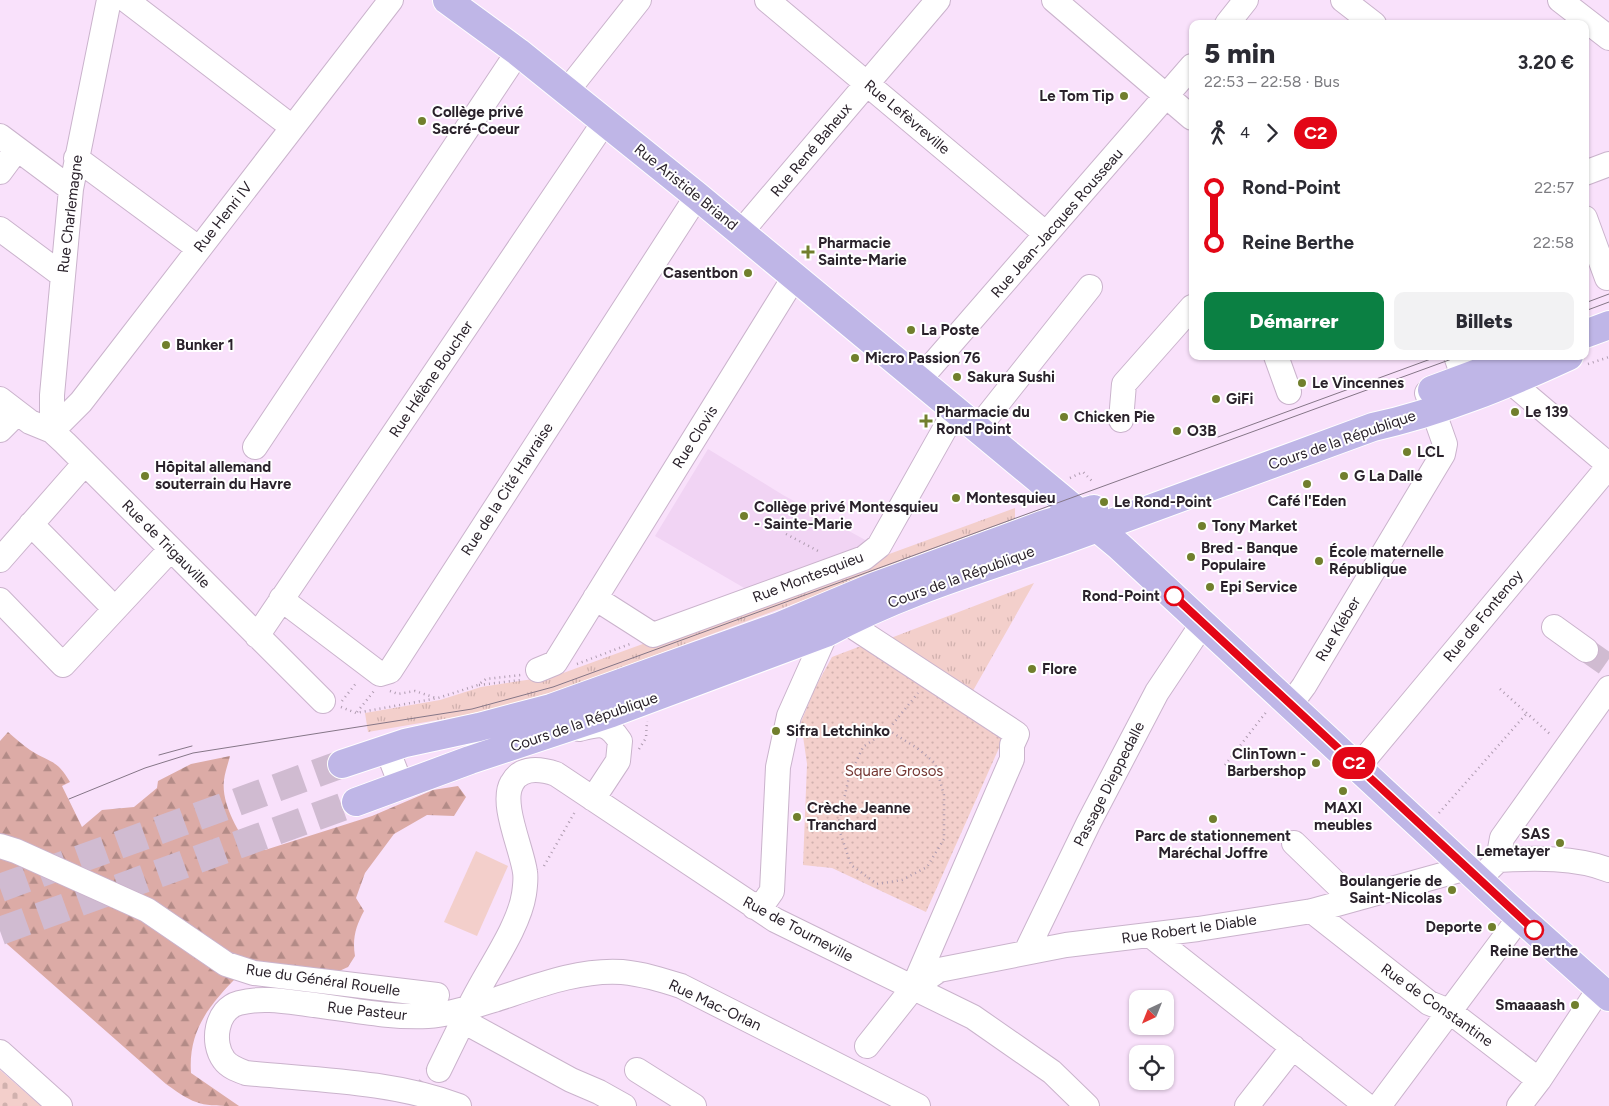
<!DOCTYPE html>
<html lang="fr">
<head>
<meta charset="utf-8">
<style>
	:root { --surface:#fff; --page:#f2f2f3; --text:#2b2b33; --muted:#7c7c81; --accent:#0b8043 }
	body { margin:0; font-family:Figtree,sans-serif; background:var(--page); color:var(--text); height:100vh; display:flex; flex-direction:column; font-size:19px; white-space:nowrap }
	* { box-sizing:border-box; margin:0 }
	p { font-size:16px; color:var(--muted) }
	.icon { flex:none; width:28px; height:28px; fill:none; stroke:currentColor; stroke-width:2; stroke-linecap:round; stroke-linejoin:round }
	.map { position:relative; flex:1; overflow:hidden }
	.panel { position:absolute; left:1189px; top:20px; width:400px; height:340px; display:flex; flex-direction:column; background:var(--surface); border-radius:10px; box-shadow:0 1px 4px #0004 }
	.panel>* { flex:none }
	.badge { padding:0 10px; border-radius:16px; font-size:18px; line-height:32px }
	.needle { width:32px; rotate:223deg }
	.fabs { position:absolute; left:1129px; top:990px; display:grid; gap:10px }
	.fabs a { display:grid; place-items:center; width:45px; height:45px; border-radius:10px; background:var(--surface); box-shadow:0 1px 4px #0004; font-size:25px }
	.map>.badge { position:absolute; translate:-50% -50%; box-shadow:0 0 0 2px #fff }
	.legs { display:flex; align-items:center; gap:8px; height:55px; padding:0 15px; font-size:16px }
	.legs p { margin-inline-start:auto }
	.headline { display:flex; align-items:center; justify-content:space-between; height:85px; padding:0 15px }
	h1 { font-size:28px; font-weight:800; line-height:38px }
	.button { display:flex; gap:10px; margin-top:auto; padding:10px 15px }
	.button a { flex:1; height:58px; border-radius:10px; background:var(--accent); color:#fff; font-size:20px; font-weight:800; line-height:58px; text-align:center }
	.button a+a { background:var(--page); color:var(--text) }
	ul { padding:0 15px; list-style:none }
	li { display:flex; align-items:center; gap:18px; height:55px; font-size:19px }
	li i { display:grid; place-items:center; width:8px; height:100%; margin:0 6px; background:currentColor }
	li i::after { content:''; width:12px; height:12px; margin:-6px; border:4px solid; border-radius:50%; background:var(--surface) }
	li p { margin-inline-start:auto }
	li:first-child i { background:linear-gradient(#0000 50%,currentColor 0) }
	li:last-child i { background:linear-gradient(currentColor 50%,#0000 0) }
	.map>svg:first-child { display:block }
	.built { fill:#f1d4f4 }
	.grass { fill:url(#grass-tufts) }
	.forest { fill:url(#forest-firs) }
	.cemetery { fill:url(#cemetery-stones) }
	.park { fill:url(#park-dots) }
	.pitch { fill:#f3cfcb }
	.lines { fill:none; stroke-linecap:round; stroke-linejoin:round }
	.minor-tunnel { stroke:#d0bbd1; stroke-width:24; stroke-dasharray:24 12; stroke-linecap:butt }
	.major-tunnel { stroke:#d0bbd1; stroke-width:28; stroke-dasharray:28 14; stroke-linecap:butt }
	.minor-casing { stroke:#cab3cc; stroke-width:26 }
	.major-casing { stroke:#fff; stroke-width:30 }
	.path { stroke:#ae9baf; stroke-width:2.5; stroke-dasharray:1 4; stroke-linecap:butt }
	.minor { stroke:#fff; stroke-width:24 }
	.major { stroke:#bfb6e7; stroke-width:28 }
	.tram { stroke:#857687; stroke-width:1 }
	.line-1-casing { stroke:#fff; stroke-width:11 }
	.line-1 { stroke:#e30616; stroke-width:8 }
	.poi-dot { fill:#717f2d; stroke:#fff; stroke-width:2 }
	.stop-1-dot { fill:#fff; stroke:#e30616; stroke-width:2.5 }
	.labels { text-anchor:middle; stroke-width:4; stroke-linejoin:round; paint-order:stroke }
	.poi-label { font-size:15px; font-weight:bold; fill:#2a222b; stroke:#fff; text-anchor:start }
	.street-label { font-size:15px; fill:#2a222b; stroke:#fff }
	.stop-label { font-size:15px; font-weight:bold; fill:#2a222b; stroke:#fff; text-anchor:end }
	.park-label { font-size:15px; fill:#753733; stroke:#fff }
</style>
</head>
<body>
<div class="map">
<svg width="1609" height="1106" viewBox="0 0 1609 1106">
	<defs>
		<pattern id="grass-tufts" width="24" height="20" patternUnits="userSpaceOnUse" patternTransform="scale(1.25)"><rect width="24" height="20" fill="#f3cfcb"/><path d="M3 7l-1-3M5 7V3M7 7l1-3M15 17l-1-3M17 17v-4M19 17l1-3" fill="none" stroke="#d0b1ae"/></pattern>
		<pattern id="forest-firs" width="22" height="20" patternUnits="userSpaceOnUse" patternTransform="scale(1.25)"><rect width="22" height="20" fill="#dcaba6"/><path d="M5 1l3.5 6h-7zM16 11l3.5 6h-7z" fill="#b38b87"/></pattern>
		<pattern id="cemetery-stones" width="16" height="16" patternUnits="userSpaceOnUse" patternTransform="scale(1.25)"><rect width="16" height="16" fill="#f3cfcb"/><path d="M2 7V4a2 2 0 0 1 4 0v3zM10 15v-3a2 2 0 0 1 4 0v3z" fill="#d0b1ae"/></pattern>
		<pattern id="park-dots" width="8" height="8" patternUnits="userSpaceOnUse" patternTransform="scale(1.25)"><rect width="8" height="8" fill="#f3cfcb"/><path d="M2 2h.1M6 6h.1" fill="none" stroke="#d0b1ae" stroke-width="1.8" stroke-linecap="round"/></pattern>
	</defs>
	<rect width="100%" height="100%" fill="#f9e1fb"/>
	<path class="built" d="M708,449L783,495L869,542L866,546L746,589L655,536Z"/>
	<path class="grass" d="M1015,508V522L566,688L504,706L461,716L368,732L365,713L440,700L481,687L533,679L538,680L555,676Z
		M1034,583L970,696L883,641Z"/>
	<path class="forest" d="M8,732C15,738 23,745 30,750C50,763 57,759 70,782L62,786L82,827L102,810L134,807L157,788L158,781L191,764L230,756C228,764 225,772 224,780C221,804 238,831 251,850H265L372,816L433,790L458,786L466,797L454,816L427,815L394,834L365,873L356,898L364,911C356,926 352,938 355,956L348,967L335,973L239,975C210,1004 188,1030 191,1073L239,1106C202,1106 196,1106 166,1084L7,944L0,928V741Z"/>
	<path class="cemetery" d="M0,1070L41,1106H0Z"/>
	<path class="park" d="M861,646L1003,739L926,912L832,868L803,865L807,764L801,722L815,688L832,657Z"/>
	<path class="pitch" d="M476,851L508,866L477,936L444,922Z"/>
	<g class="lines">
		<path class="minor-tunnel" d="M1586,650L1609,666
			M417,1106L439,1070"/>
		<path class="major-tunnel" d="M0,888L342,764
			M0,931L356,802"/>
		<g class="minor-casing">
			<path id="minor" d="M126,0L292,127
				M767,0L1046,234
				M1054,0L1192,118
				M1343,0L1374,24
				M1560,0L1609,38
				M1227,24L1246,0
				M567,91L639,0
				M0,136L71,189
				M76,158L198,248
				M0,172L17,149
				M1585,173L1609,164
				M1585,218L1607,278
				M0,229L62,275
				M741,232L938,0
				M1276,356L1289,392
				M1456,356L1464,379
				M1499,372L1609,465
				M920,379L1192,66
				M0,399L30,422L52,431L65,443L323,701
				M1121,420L1124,384L1192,307
				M978,428L1090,287
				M0,430L17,413
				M52,431L81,402L391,0
				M52,431V395L71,189L109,0
				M255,447L518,52
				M31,524L115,609
				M0,560L85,463
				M595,598L653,635L864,558L879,546L956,409
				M281,599L380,674L390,671L697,196
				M0,600L63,665L171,549
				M846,622L1017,734L1012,745V759L913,988
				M1554,627L1586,650
				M257,636L605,121
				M538,670L555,663L795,276
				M1290,705L1304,686L1443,454L1445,444L1427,393
				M579,729C600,724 607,721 620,741L618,761L593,799
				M387,749L401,785
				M1358,767L1609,466
				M1294,843L1352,899
				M0,846L16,851L147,910L226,964L254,973L437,995
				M1498,860L1502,838L1609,688
				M1487,871L1498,860C1534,858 1576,857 1609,870
				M754,907L765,901L772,891L778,767L789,716L826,633
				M1312,911L1429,1003L1449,1011L1539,1080
				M1150,935L1367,1106
				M1026,952L1089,822L1157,692L1203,623
				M867,1046L913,988L939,970L1066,945L1198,929L1312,911L1467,868
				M0,1052L60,1106
				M439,1070L463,1021
				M637,1070L694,1106
				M459,1106C392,1081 316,1080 246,1073C238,1070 229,1067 224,1060C211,1043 216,1009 239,1003C262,997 284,1001 307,1004C347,1009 388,1018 428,1016C450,1015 473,1006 494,1000C534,987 579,969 622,972C643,974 662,980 681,986L918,1106
				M624,1106L599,1092L571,1080L463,1021C478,982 518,933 524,894C525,887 526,878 525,872C522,849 500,803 512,783C521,766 541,769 556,774L775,920L973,1017L1052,1072L1087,1106
				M1247,1106L1293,1047
				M1379,1106L1520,917
				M1519,1106L1539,1080L1600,988"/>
		</g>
		<g class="major-casing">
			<path id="major" d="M447,0L518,52L697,196L1119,546L1507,906L1609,997
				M1585,334L1609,325
				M1432,390L1524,356
				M342,764L405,743L479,727L551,708L780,626L873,587L1042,525L1094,509
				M356,802L470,760L612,713L826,633C899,593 981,569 1059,542C1164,504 1269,465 1373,427C1441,412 1506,385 1569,356"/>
		</g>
		<path class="path" d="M1588,364L1609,357
			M239,471L245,462
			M1070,478L1083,472L1093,482
			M786,534L820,552
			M577,664L630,644
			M479,685L521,680
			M1500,689L1551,735
			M390,691L398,694L415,691L436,698
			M342,701L357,682
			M341,707L356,713L438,698L478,685L486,679L521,675
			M357,712L374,691
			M888,730L917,748L935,763L944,795V839L927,867L902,880L877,884L851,865L838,826L849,777L863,747L888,730L918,693
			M639,749L646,738L647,721
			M1225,765L1267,711
			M1439,813L1527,713
			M544,866L576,810"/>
		<use href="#minor" class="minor"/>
		<use href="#major" class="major"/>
		<path class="tram" d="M1585,303L1609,294
			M1585,311L1609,302
			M1218,437L1439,356
			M159,755L192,746
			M69,799L145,768L193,753L472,709L553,687L1460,356"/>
	</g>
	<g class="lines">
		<g class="line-1-casing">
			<path id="line-1" d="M1174,596L1534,930"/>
		</g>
		<use href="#line-1" class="line-1"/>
	</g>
	<g class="poi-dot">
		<circle cx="1124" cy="96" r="5"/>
		<circle cx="422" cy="121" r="5"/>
		<path d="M805.5 244.5h5v5h5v5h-5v5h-5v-5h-5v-5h5z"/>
		<circle cx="748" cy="273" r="5"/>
		<circle cx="911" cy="330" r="5"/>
		<circle cx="166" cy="345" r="5"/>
		<circle cx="855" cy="358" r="5"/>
		<circle cx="957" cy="377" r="5"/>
		<circle cx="1302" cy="383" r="5"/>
		<circle cx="1216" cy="399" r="5"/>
		<circle cx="1515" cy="412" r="5"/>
		<circle cx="1064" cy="417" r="5"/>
		<path d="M923.5 413.5h5v5h5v5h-5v5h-5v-5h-5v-5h5z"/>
		<circle cx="1177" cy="431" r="5"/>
		<circle cx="1407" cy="452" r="5"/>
		<circle cx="145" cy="476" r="5"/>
		<circle cx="1344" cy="476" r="5"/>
		<circle cx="1307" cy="484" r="5"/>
		<circle cx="956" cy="498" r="5"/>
		<circle cx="1104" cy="502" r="5"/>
		<circle cx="744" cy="516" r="5"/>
		<circle cx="1202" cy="526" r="5"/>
		<circle cx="1191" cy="557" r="5"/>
		<circle cx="1319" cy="561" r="5"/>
		<circle cx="1210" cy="587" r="5"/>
		<circle cx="1032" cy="669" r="5"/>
		<circle cx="776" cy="731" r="5"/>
		<circle cx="1316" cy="763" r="5"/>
		<circle cx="1343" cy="791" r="5"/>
		<circle cx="797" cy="817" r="5"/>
		<circle cx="1213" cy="819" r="5"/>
		<circle cx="1560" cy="843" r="5"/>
		<circle cx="1452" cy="890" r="5"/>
		<circle cx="1492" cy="927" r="5"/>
		<circle cx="1575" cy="1005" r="5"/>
	</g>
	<g class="stop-1-dot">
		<circle cx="1174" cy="596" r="9"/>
		<circle cx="1534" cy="930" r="9"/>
	</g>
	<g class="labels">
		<g class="poi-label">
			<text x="1114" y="101" text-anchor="end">Le Tom Tip</text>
			<text x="432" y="117">Collège privé<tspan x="432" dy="17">Sacré-Coeur</tspan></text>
			<text x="818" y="248">Pharmacie<tspan x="818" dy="17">Sainte-Marie</tspan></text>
			<text x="738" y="278" text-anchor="end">Casentbon</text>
			<text x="921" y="335">La Poste</text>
			<text x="176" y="350">Bunker 1</text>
			<text x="865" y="363">Micro Passion 76</text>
			<text x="967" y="382">Sakura Sushi</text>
			<text x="1312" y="388">Le Vincennes</text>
			<text x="1226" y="404">GiFi</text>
			<text x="936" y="417">Pharmacie du<tspan x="936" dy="17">Rond Point</tspan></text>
			<text x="1525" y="417">Le 139</text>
			<text x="1074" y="422">Chicken Pie</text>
			<text x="1187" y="436">O3B</text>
			<text x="1417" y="457">LCL</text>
			<text x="155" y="472">Hôpital allemand<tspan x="155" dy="17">souterrain du Havre</tspan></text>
			<text x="1354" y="481">G La Dalle</text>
			<text x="966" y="503">Montesquieu</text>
			<text x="1307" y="506" text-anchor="middle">Café l'Eden</text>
			<text x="1114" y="507">Le Rond-Point</text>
			<text x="754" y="512">Collège privé Montesquieu<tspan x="754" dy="17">- Sainte-Marie</tspan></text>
			<text x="1212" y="531">Tony Market</text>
			<text x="1201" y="553">Bred - Banque<tspan x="1201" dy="17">Populaire</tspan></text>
			<text x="1329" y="557">École maternelle<tspan x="1329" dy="17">République</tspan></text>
			<text x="1220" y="592">Epi Service</text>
			<text x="1042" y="674">Flore</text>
			<text x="786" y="736">Sifra Letchinko</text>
			<text x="1306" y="759" text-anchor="end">ClinTown -<tspan x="1306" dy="17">Barbershop</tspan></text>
			<text x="807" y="813">Crèche Jeanne<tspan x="807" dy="17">Tranchard</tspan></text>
			<text x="1343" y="813" text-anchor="middle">MAXI<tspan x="1343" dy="17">meubles</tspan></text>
			<text x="1550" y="839" text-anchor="end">SAS<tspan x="1550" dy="17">Lemetayer</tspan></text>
			<text x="1213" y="841" text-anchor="middle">Parc de stationnement<tspan x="1213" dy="17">Maréchal Joffre</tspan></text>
			<text x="1442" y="886" text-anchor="end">Boulangerie de<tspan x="1442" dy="17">Saint-Nicolas</tspan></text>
			<text x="1482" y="932" text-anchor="end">Deporte</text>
			<text x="1565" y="1010" text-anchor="end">Smaaaash</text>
		</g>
		<g class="street-label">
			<text transform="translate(907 117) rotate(40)" y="5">Rue Lefèvreville</text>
			<text transform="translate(811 150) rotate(-50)" y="5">Rue René Baheux</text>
			<text transform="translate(686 187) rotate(39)" y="5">Rue Aristide Briand</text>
			<text transform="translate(70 214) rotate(-83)" y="5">Rue Charlemagne</text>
			<text transform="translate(223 217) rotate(-52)" y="5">Rue Henri IV</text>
			<text transform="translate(1057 223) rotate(-49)" y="5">Rue Jean-Jacques Rousseau</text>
			<text transform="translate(431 379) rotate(-56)" y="5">Rue Hélène Boucher</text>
			<text transform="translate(695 437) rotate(-58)" y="5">Rue Clovis</text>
			<text transform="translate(1342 440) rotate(-19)" y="5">Cours de la République</text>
			<text transform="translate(507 489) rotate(-57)" y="5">Rue de la Cité Havraise</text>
			<text transform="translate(166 544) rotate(45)" y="5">Rue de Trigauville</text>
			<text transform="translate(808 577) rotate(-21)" y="5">Rue Montesquieu</text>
			<text transform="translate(961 577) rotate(-20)" y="5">Cours de la République</text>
			<text transform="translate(1483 616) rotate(-50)" y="5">Rue de Fontenoy</text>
			<text transform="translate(1338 629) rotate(-59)" y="5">Rue Kléber</text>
			<text transform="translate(584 722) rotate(-19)" y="5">Cours de la République</text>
			<text transform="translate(1109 784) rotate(-63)" y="5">Passage Dieppedalle</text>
			<text transform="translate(798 929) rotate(28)" y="5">Rue de Tourneville</text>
			<text transform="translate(1189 929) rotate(-8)" y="5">Rue Robert le Diable</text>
			<text transform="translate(323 980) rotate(8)" y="5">Rue du Général Rouelle</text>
			<text transform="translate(715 1005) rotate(25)" y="5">Rue Mac-Orlan</text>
			<text transform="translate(1437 1005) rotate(35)" y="5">Rue de Constantine</text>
			<text transform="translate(367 1011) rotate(6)" y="5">Rue Pasteur</text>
		</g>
		<g class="stop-label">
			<text x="1160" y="601">Rond-Point</text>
			<text x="1534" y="956" text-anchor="middle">Reine Berthe</text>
		</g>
		<g class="park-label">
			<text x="894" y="776">Square Grosos</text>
		</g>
	</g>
</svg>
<div class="fabs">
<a><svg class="needle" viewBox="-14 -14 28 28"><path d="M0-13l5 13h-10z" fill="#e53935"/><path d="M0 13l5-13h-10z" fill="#7c7c81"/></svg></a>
<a><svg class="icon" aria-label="locate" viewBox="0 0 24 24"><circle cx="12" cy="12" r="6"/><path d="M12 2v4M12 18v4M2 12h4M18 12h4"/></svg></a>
</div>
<b class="badge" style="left:1354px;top:763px;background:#e30616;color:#fff">C2</b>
<section class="panel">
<div class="headline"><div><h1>5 min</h1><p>22:53 – 22:58 · Bus</p></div><b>3.20 €</b></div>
<div class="legs"><svg class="icon" aria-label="walk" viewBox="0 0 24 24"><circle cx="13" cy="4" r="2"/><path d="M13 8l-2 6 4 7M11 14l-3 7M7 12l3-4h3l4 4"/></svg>4<svg class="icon" aria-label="forward" viewBox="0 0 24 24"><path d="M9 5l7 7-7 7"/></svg><b class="badge" style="background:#e30616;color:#fff">C2</b></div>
<ul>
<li><i style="color:#e30616"></i><b>Rond-Point</b><p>22:57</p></li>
<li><i style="color:#e30616"></i><b>Reine Berthe</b><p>22:58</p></li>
</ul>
<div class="button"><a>Démarrer</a><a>Billets</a></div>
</section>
</div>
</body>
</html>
